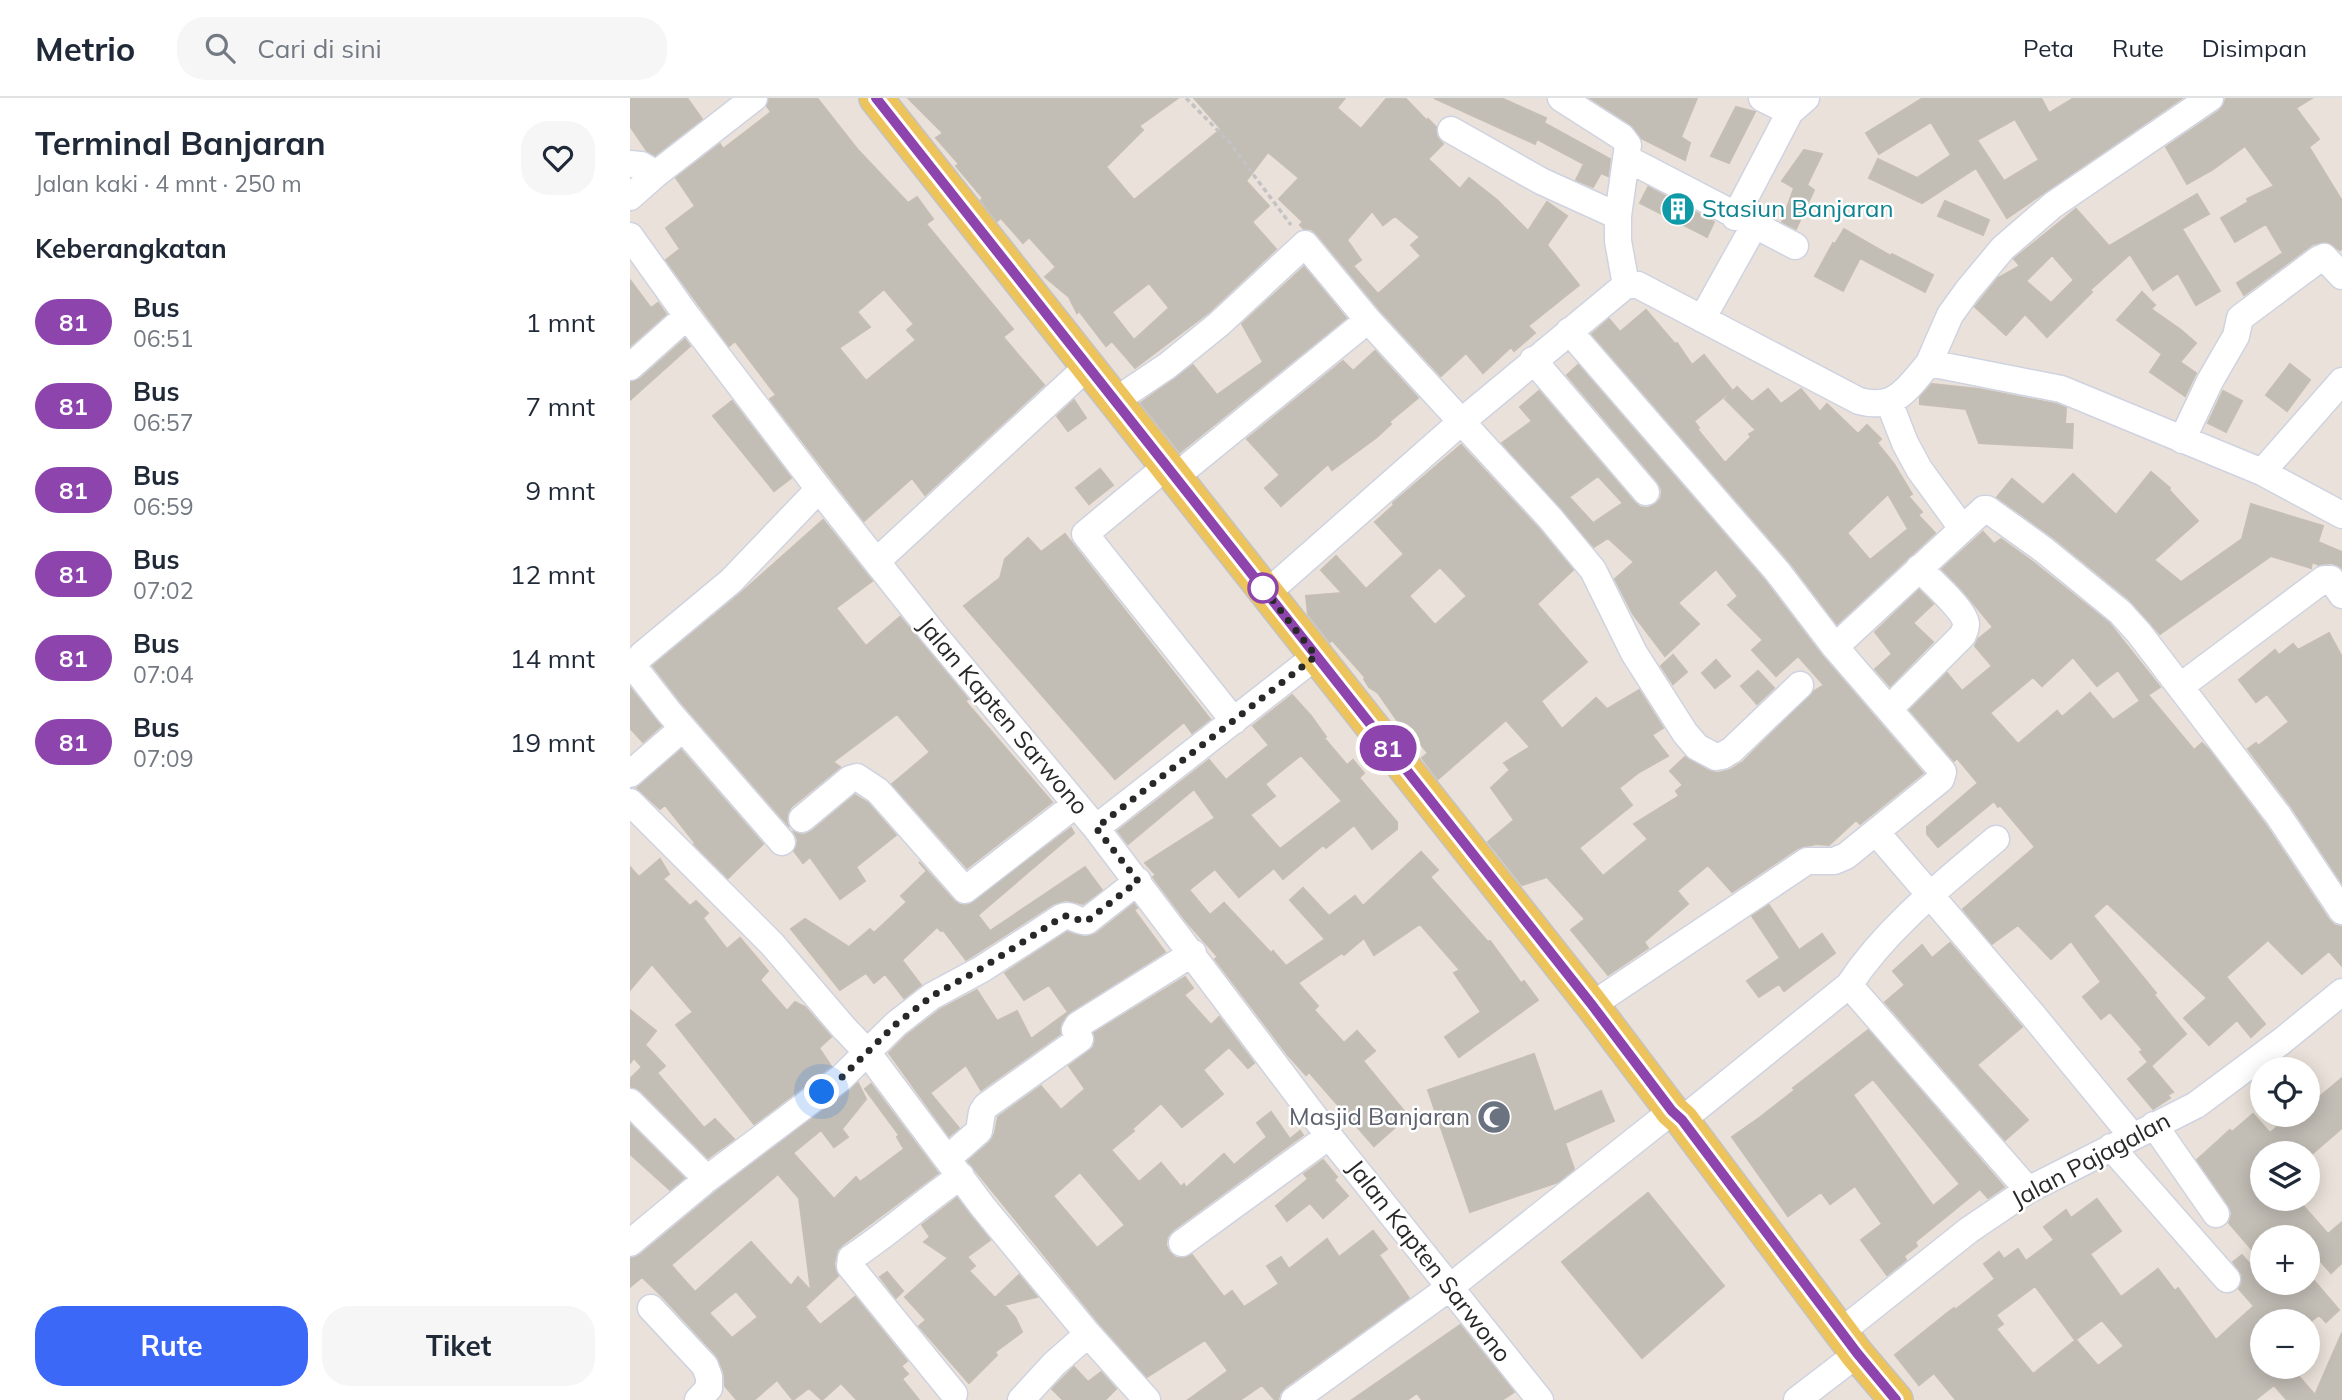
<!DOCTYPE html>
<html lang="id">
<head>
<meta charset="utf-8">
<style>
	:root { --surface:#fff; --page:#f6f6f7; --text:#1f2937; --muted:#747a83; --line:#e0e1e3; --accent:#3b68f6 }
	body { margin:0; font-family:Mulish,sans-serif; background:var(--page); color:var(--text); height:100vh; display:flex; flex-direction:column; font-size:26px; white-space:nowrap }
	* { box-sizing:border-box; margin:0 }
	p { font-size:23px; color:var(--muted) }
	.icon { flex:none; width:38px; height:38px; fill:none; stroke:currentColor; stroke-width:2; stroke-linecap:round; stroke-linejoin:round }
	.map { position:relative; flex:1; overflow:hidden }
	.side { display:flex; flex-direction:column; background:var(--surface); width:630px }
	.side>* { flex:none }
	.badge { padding:0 14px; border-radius:23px; font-size:24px; line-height:46px }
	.buttons { position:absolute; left:1620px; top:959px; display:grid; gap:14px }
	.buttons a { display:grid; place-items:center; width:70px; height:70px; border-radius:50%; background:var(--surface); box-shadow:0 4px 18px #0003; font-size:35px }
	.you { position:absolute; width:35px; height:35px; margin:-18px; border:5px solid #fff; border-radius:50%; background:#1a73e8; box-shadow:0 0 0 10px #1a73e833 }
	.map>.badge { position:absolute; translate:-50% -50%; box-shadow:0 0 0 4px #fff }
	h2 { padding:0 35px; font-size:26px; line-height:63px }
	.round { display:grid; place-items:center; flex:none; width:74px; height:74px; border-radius:28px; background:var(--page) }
	.summary { display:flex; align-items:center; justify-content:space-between; height:119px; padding:0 35px }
	h1 { font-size:33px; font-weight:700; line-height:52px }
	.primary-button { display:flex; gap:14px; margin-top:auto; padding:14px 35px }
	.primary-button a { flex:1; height:80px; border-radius:28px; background:var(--accent); color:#fff; font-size:28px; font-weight:700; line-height:80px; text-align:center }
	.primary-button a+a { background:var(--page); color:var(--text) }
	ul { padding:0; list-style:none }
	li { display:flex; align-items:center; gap:21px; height:84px; padding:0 35px }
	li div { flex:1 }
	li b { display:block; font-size:26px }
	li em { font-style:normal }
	li .badge { min-width:77px; font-weight:700; text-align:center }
	header { display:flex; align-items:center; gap:42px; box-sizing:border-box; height:98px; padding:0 35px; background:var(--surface); border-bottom:2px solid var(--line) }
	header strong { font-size:33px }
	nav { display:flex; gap:38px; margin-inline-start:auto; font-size:24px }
	.search { width:490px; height:63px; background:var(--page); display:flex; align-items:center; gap:18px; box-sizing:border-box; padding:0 24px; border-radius:28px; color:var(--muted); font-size:26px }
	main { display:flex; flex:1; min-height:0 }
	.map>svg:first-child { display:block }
	.building { fill:#c2bdb5; stroke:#c5beb4; stroke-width:2; fill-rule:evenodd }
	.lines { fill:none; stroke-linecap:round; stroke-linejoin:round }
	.minor-casing { stroke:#cfd3e1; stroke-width:29 }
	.major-casing { stroke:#c3c3c3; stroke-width:36 }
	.path { stroke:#c3c3c3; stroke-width:3.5; stroke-dasharray:5 3.5; stroke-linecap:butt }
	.minor { stroke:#fff; stroke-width:26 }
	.major { stroke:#edc35c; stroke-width:33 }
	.line-casing { stroke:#fff; stroke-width:16 }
	.line { stroke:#8e44ad; stroke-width:10 }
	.walk { stroke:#282828; stroke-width:7; stroke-dasharray:0 12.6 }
	.stop-dot { fill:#fff; stroke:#8e44ad; stroke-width:3.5 }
	.labels { text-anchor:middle; stroke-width:5; stroke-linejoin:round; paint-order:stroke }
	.culture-label { font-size:24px; fill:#0d838f; stroke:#fff; text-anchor:start }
	.street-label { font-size:24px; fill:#282828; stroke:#fff }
	.worship-label { font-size:24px; fill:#5b616d; stroke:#fff; text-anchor:end }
</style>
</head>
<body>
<header>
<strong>Metrio</strong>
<div class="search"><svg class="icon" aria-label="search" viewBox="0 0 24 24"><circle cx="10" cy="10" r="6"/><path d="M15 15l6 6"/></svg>Cari di sini</div>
<nav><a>Peta</a><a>Rute</a><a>Disimpan</a></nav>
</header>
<main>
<section class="side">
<div class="summary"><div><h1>Terminal Banjaran</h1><p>Jalan kaki · 4 mnt · 250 m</p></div><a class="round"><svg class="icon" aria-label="heart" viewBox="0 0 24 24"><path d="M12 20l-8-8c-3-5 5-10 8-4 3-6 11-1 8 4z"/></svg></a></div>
<h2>Keberangkatan</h2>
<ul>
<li><span class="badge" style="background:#8e44ad;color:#fff">81</span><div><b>Bus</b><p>06:51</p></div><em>1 mnt</em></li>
<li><span class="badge" style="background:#8e44ad;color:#fff">81</span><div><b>Bus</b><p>06:57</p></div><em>7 mnt</em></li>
<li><span class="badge" style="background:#8e44ad;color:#fff">81</span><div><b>Bus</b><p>06:59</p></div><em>9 mnt</em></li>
<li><span class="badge" style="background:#8e44ad;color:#fff">81</span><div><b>Bus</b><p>07:02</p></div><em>12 mnt</em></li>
<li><span class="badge" style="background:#8e44ad;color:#fff">81</span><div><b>Bus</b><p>07:04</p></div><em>14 mnt</em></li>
<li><span class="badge" style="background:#8e44ad;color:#fff">81</span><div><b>Bus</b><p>07:09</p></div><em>19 mnt</em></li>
</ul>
<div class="primary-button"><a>Rute</a><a>Tiket</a></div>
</section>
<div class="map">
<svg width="1712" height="1302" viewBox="0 0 1712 1302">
	<rect width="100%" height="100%" fill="#eae2da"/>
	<path class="building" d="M0,0H57L72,21L25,57L17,53L0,28Z
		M139,0H187L228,52L278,105L287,99L303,121L296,126L383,231L373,239L414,287L295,397L282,380L234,423L140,301L146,297L105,243L99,248L36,162L50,151L36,130L65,108L46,80L90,46L93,51L141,14L137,8ZM254,191L284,226L277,232L286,242L236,283L209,250L240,229L227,214Z
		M278,0H548L509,28L513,32L476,69L504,102L591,31L564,0H715L707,10L731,31L757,0H775L797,23L798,21L806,29L807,39L813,46L798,61L830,91L839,80L867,102L898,133L917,104L937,118L917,147L949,187L898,228L905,235L884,253L881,249L853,275L836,255L811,278L750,212L687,136L681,131H674L670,127L673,124L649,101L669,80L638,54L616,83L639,108L622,124L646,151L579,214L505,270L482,243L476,248L449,213L447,215L439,199L415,179L426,169L399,139L393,145L371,120L367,123L351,102L353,100L326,68L329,66L306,40L313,35ZM742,113L753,127L765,118L790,139L781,147L791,158L748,196L723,168L731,162L717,142ZM519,185L539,210L504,242L482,214Z
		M804,0H871L916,20L914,25L980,61L978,78L971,75L963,89L946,82L954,66L907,41L905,46Z
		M960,0H1067L1051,39L1060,45L1055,62L1011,40L1000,26Z
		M1293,0H1411L1419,15L1444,0H1552L1377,120L1346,70L1292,105L1239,80L1248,61L1287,80L1321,57L1301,24L1249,56L1236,35ZM1385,21L1409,62L1374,83L1347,42Z
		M1596,0H1682L1666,10L1689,41L1679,49L1712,103V151L1710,152L1697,144L1683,146L1614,197L1607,185L1653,155L1636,126L1605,144L1591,120L1618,104L1617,101L1644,88L1615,48L1582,72L1557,86L1536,49L1589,13L1594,7Z
		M1106,9L1125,14L1099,65L1081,58Z
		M1174,52L1192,56L1177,87L1184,92L1166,131L1152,124L1164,90L1152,83Z
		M1018,89L1084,124L1077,139L1010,105Z
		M1567,96L1579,116L1552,131L1590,193L1566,207L1548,175L1523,192L1500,156L1460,192L1462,194L1417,239L1395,216L1376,237L1345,209L1368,180L1390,168L1384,161L1446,111L1479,148ZM1422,157L1444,182L1421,205L1396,183Z
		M1315,103L1359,122L1353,137L1308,118Z
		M1214,131L1261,158L1262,156L1303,177L1295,194L1230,160L1213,193L1185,178L1203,145L1205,146Z
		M674,169L716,220L550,354L511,305L563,267L587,297L633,264L612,226Z
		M0,182L21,210L28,205L36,216L0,248Z
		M1512,194L1525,207L1521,211L1551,232L1566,245L1550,264L1566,275L1555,298L1520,274L1532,256L1487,222Z
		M1016,212L1045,246L1047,245L1062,267L1074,257L1102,292L1064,323L1069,330L1067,331L1095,365L1121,339L1119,336L1126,332L1095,301L1107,289L1122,304L1138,291L1151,306L1171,291L1190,314L1197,306L1228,336L1237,327L1251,341L1247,345L1264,366L1282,396L1278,398L1292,414L1288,417L1305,435L1207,526L1159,463L962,236L979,221L990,234ZM1258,396L1278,431L1240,462L1217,435Z
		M55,241L60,248L0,302V284L10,281Z
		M745,253L788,300L759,324L761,326L747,339L702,372L698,366L651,408L635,390L650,377L617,341L713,263L723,273Z
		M1660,266L1680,282L1657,313L1636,297Z
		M948,267L1135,483L1193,559L1293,675L1230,726L1226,722L1199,747L1186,746L1168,750L1102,794L1078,767L1047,793L1058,806L1014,844L1018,850L978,877L941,832L955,821L917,779L892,787L858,744L884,722L861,690L880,672L874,665L900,649L876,622L808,681L792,660L798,655L773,625L771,628L748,595L739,589L734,581L735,579L702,542L700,544L678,516L676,498L712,495L691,472L706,458L736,491L774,456L745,424L764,407L763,405L831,347L908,430L943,472L907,506L957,564L911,603L932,631L966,600L977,611L1009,592L1033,630L1022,637L1038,658L1008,675L989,690L1002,707L949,750L973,778L1018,741L1004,726L1049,698L1046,693L1053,687L1040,673L1055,659L1079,673L1088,675L1100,672L1113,664L1184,593L1194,587L1168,558L1146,578L1122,552L1133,542L1098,507L1108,498L1086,471L1048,505L1069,526L1035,558L1003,516L985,481L1004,464L978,440L964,449L872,345L902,323L890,309L909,293L1004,404L1010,409L1018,410L1027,405L1031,400L1032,392L1028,384L937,277ZM968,378L993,405L963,425L939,399ZM810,469L837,498L805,527L779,498Z
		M1302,286L1349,291L1426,306L1436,310L1435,326H1443L1442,350L1349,345L1336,311L1290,306V299Z
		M1593,293L1612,303L1596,334L1578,325Z
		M444,302L456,320L438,333L427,318Z
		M102,303L161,380L144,393L83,318Z
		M470,371L483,387L459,406L446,390Z
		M1521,374L1540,390L1539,392L1568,423L1524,462L1551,484L1612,441L1621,406L1693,428L1688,444L1712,454V470L1702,465L1689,467L1682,464L1681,470L1641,458L1530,536L1500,502L1424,440L1367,399L1382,381L1413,407L1443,376L1486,417Z
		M193,422L242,483L206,510L236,548L270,519L338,601L335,603L422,704L337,770L262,686L300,654L267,616L203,664L210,669L161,709L157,716L158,727L51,604L23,568L111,495Z
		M1353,434L1364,446L1371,441L1404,465L1479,525L1530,589L1518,597L1564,652L1572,645L1579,652L1635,726L1699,822L1704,827L1712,829V868L1699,853L1672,876L1638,842L1596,879L1635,926L1621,939L1607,922L1579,947L1554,920L1577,900L1477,805L1463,818L1526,895L1524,897L1556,936L1521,968L1543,994L1538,997L1540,1000L1523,1011L1498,981L1518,964L1510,954L1513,952L1480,914L1471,921L1453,899L1471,884L1441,843L1421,861L1388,827L1362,846L1333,811L1405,749L1370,707L1368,709L1364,703L1308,749L1297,736V729L1348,685L1327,660L1324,663L1280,612L1317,575L1332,593L1362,568L1345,548L1348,541L1363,529L1335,495L1312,471ZM1443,559L1467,588L1488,572L1510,603L1483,622L1460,595L1432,619L1427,613L1388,646L1360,615L1403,579L1412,588Z
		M435,436L580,621L562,635L554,624L485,681L334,508L370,480L375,461L398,440L411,454Z
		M1289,492L1303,506L1283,525L1303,544L1260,588L1245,571L1262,556L1245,534Z
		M1699,535L1712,559V785L1661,708L1618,651L1626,645L1628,648L1659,624L1637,596L1626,604L1609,582L1645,552L1649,557L1663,546L1668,552Z
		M1043,557L1057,574L1043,586L1031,568Z
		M1086,562L1100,578L1085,590L1072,575Z
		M1128,573L1144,590L1127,606L1111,588Z
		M0,590L31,628L13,644L0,630Z
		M662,597L681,618L696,639L694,640L717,667L723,662L734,675L729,680L767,724V731L742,751L724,727L696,750L693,747L653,781L644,770L609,799L585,771L559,792L580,817L594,805L641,855L643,853L656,868L695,841L660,802L673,790L699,818L725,798L733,808L791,754L808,772L800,779L858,844L860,843L891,885L894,883L908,902L829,959L815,939L851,914L824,875L830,872L790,826L744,857L734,840L714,857L712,855L668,885L688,908L684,912L714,945L727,933L745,953L733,963L778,1018L744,1048L679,974L676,977L658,957L585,861L588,859L557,824L523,779L526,777L515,765L585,720L564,691L498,746L488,733L579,662L596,682L639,647L623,628ZM671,657L712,703L650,751L620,717L645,698L635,686Z
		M51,652L133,746L98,780L64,746L65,745L35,707L30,711L7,690Z
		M225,697L238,705L266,737L226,769L235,783L210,801L180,759L173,765L164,753L168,742L164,734L174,737L182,733Z
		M441,730L444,735L348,817L360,833L455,769L472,792L453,806L436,802L423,806L336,862L313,832L311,833L307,829L272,862L291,887L274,900L255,876L244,885L236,875L210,892L161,831L175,821L219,849L240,831L244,835L277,804L271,798L297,773L289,764L324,803L330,807H338Z
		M30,761L39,776L33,781L60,808L66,803L78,815L73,820L97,851L110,840L138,873L130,882L157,913L165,904L175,909L201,939L189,950L201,968L124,1026L46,927L63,914L22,866L0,892V769L9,779Z
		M504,806L507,810L504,812L535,854L440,914L431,925L430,936L351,992L336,967L300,995L329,1030L319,1038L259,955L276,938L311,911L347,892L367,923L387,913L401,941L438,914L419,887L394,902L375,875L437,834L455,839L466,836Z
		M1139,807L1169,852L1192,836L1205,855L1154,893L1149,886L1129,899L1117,883L1150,860L1122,818Z
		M1320,845L1392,929L1347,967L1398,1022L1375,1042L1255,904L1275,887L1263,873L1292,847L1302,860Z
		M555,879L563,890L554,897L581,927L589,919L624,965L618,970L599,949L573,972L593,996L552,1029L531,1005L502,1031L504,1033L481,1052L509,1084L531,1065L551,1089L554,1086L556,1090L594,1056L604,1067L637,1039L627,1025L641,1014L660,1041L670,1033L673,1037L543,1132L537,1139L536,1147L539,1154L546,1160H554L562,1157L594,1199L602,1193L614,1209L649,1186L637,1168L651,1159L659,1171L697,1141L709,1159L743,1133L757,1151L749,1157L779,1200L655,1289L650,1295L648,1302H645L632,1287L610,1302H558L598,1273L575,1242L517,1279L470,1226L338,1063L360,1044L365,1035L368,1019L411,988L431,1012L455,991L439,968L464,949V935ZM450,1074L495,1127L467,1150L423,1098Z
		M0,912L26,933L15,947L35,968L27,975L74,1030L85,1021L104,1041L78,1060L11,993L0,989V981L12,969L4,960L0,965Z
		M1238,932L1374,1089L1358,1100L1350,1091L1285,1144L1287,1148L1274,1158L1276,1162L1257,1177L1231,1142L1252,1126L1225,1088L1200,1106L1191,1094L1158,1118L1102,1039L1129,1020L1165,992L1163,990ZM1243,981L1330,1086L1303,1108L1223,997Z
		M904,956L924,1014L971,993L984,1023L935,1045L944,1071L928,1084L840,1114L798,992Z
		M1712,980V1030L1683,1055H1633V1101H1667L1698,1136L1712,1124V1165L1701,1175L1678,1149V1139H1670L1658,1126L1643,1139H1633V1148L1625,1155L1599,1125L1602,1115L1599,1108L1567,1062L1600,1032L1602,1034L1623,1016L1640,1035L1661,1017H1678V989L1688,1000Z
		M228,985L236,1001L212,1031L218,1039L204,1049L191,1032L163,1055L204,1101L226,1079L230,1084L274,1051L267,1039L269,1037L235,991L241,986L308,1075L212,1147L207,1152L204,1166L208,1178L175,1209L190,1227L225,1199L277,1263L271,1268L278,1276L272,1281L289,1302H227L211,1285L192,1302L179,1290L163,1302L147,1282L124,1302H107L95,1288L94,1274L87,1258L33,1199L12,1179L0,1189V1160L10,1157L87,1093ZM148,1076L169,1100L181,1193L168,1179L161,1188L121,1144L65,1194L41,1167ZM106,1193L128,1219L102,1240L79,1215Z
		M0,1026L54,1080L40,1092L0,1056Z
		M693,1062L707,1079L704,1082L718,1098L693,1120L680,1105L657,1123L646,1108L678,1081L674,1076Z
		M1018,1095L1094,1188L1012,1260L932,1164Z
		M327,1100L360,1142L337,1159L345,1168L339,1173L365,1200L389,1177L407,1199L374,1207L385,1219L392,1234L365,1254L367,1257L339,1285L289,1228L296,1222L275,1199L318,1160L294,1144L300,1139L292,1127Z
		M1467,1101L1491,1133L1460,1156L1491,1199L1528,1171L1545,1193L1548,1190L1586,1242L1624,1208L1609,1191L1612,1177L1603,1164L1612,1157L1633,1181V1185H1678L1680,1178L1709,1212L1696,1224L1689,1217L1681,1223H1633V1266L1629,1269H1667L1663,1272L1685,1297L1712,1235V1302H1657L1644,1287L1625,1302H1326L1304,1275L1289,1287L1265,1257L1316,1216L1324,1210L1325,1212L1365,1181L1354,1166L1369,1154L1374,1161L1388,1151L1396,1163L1424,1142L1414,1129L1436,1112L1441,1120ZM1405,1188L1445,1242L1472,1222L1494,1248L1468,1268L1446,1242L1403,1276L1366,1231L1373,1226L1366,1217Z
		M257,1174L273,1193L266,1200L250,1179Z
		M830,1227L884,1294L872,1302H792L787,1295L777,1302H722Z
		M444,1269L458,1284L471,1274L486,1291L475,1302H433L422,1291Z"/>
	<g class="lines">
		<g class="minor-casing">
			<path id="minor" d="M931,0L992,39L998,47L988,118V143L996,187
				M1132,0L1160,14
				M821,32L911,83L988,118
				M996,60L1165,148
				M0,66L11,67L26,76
				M0,99L26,76L124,0
				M1105,119L1160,14L1176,0
				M0,138L57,218L189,391L303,535L466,730L699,1038L910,1302
				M1072,221L1124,128
				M939,233L1147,473L1205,549L1313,674L1311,681L1216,758L1204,763H1177L962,907
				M903,262L1016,394
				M1299,265L1320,217L1338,192L1373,150L1423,107L1580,0
				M0,269L57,218
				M485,303L537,268L589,226L675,146L738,222L920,420L963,472L1004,555L1055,635L1067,649L1086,659L1092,658L1102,652L1170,587
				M1259,304L1275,345L1289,371L1332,430
				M1552,342L1580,283L1606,238L1610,220L1689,161L1694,159L1712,178
				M537,368L455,436L604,623
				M1632,374L1712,283
				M545,379L738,222
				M247,463L457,269
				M637,495L831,324L996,187H1008L1229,303C1265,313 1278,290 1299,265L1431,291L1632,374L1712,417
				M1205,549L1354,411H1357L1414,452L1490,514L1509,535L1648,717L1712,813
				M1551,588L1694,481H1701L1712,497
				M1259,611L1333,537C1334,534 1336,530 1336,526C1335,512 1300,482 1289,470
				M0,676L53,630
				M0,704L142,846L214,930L237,954L353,1109L458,1236L517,1302
				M172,721L220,681L227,679L248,693L335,792L446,706
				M466,730L686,558
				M1246,734L1402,916L1503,1039
				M152,744L39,614L3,568L12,557L101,483L189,391
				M1219,887C1257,829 1314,785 1366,741
				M0,1004L77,1081
				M1052,1022L1219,887L1398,1092
				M1524,1027L1586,1116
				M1481,1049L1597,1181
				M317,1061L349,1033L352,1014L356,1008L450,941L445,932L448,927L563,855
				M0,1145L77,1081L211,980L266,926L302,898L352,871L432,819C442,815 448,825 457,823L508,783
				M552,1145L699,1038
				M21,1210L75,1268L79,1279V1290L68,1302
				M1212,1233L1339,1132L1398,1092L1566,1007L1652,943L1712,894
				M324,1296L220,1168L221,1160C259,1135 293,1104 331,1078
				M391,1302L424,1266L458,1236
				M664,1302L819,1190L1042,1013
				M1167,1302L1227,1256"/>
		</g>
		<g class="major-casing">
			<path id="major" d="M246,0L962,907L1042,1013L1052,1022L1227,1256L1266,1302"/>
		</g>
		<path class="path" d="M556,0L599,44L661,127"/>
		<use href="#minor" class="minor"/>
		<use href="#major" class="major"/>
	</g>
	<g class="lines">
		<g class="line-casing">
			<path id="line" d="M246,0L962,907L1042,1013L1052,1022L1227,1255L1266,1302"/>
		</g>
		<use href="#line" class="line"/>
		<path class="walk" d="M192,994L211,980L266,926L302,898L352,870L432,819C443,815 448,825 457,823L508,783L466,730L686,558L633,490"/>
	</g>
	<defs>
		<g id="building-disc" transform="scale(1.75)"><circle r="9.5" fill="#0f9aa8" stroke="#fff"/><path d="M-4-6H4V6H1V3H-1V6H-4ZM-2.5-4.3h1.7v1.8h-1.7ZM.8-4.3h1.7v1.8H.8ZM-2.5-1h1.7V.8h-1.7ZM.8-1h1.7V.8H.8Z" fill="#fff"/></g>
		<g id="mosque-disc" transform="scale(1.75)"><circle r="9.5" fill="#6b7280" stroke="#fff"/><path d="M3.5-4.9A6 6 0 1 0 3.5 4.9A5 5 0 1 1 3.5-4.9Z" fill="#fff"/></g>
	</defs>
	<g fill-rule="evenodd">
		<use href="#building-disc" x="1048" y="111"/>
		<use href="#mosque-disc" x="864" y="1019"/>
	</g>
	<circle class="stop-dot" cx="633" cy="490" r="14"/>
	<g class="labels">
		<g class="culture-label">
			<text x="1072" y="119">Stasiun Banjaran</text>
		</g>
		<g class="street-label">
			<text transform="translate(373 618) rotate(50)" y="8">Jalan Kapten Sarwono</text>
			<text transform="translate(1461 1062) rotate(-28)" y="8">Jalan Pajagalan</text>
			<text transform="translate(799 1163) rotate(52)" y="8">Jalan Kapten Sarwono</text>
		</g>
		<g class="worship-label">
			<text x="840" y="1027">Masjid Banjaran</text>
		</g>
	</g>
</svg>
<div class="buttons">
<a><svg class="icon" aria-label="locate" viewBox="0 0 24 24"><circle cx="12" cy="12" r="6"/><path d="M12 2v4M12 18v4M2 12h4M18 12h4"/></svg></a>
<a><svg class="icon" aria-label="layers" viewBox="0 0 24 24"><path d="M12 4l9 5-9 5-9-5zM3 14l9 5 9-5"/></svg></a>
<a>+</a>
<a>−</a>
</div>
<div class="you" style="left:192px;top:994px"></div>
<b class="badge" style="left:758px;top:650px;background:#8e44ad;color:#fff">81</b>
</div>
</main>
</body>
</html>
